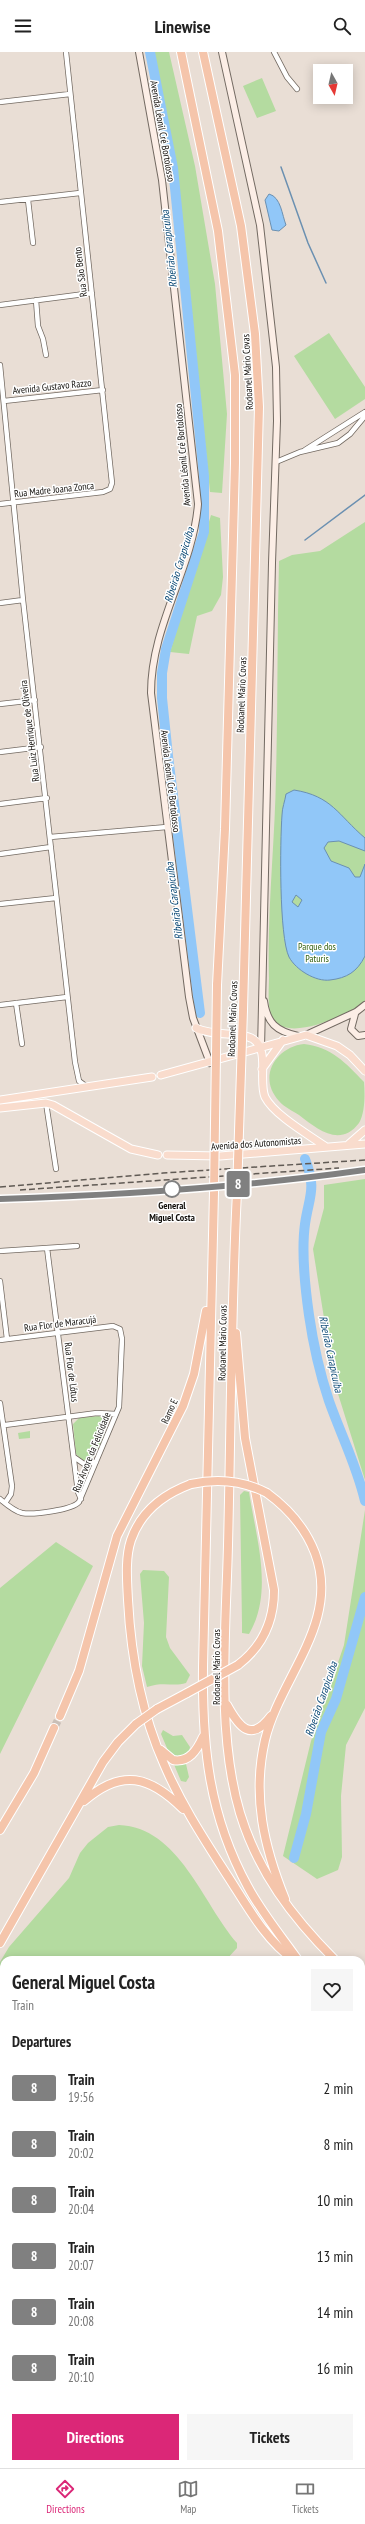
<!DOCTYPE html>
<html lang="en">
<head>
<meta charset="utf-8">
<style>
	:root { --surface:#fff; --page:#f6f6f6; --text:#222; --muted:#767676; --line:#e0e0e0; --accent:#db2777 }
	body { margin:0; font-family:"PT Sans Narrow",sans-serif; background:var(--page); color:var(--text); height:100vh; display:flex; flex-direction:column; font-size:15px; white-space:nowrap }
	* { box-sizing:border-box; margin:0 }
	p { font-size:13px; color:var(--muted) }
	.icon { flex:none; width:22px; height:22px; fill:none; stroke:currentColor; stroke-width:2; stroke-linecap:round; stroke-linejoin:round }
	.map { position:relative; flex:1; overflow:hidden }
	.details { position:absolute; left:0px; top:1904px; width:365px; height:512px; display:flex; flex-direction:column; background:var(--surface); border-radius:12px 12px 0 0; box-shadow:0 2px 10px #0003 }
	.details>* { flex:none }
	.badge { padding:0 8px; border-radius:3px; font-size:14px; line-height:26px }
	.needle { width:26px; rotate:172deg }
	.fabs { position:absolute; left:313px; top:12px; display:grid; gap:8px }
	.fabs a { display:grid; place-items:center; width:40px; height:40px; border-radius:0px; background:var(--surface); box-shadow:0 2px 10px #0003; font-size:20px }
	.map>.badge { position:absolute; translate:-50% -50%; box-shadow:0 0 0 2px #fff }
	h2 { padding:0 12px; font-size:15px; line-height:36px }
	.round { display:grid; place-items:center; flex:none; width:42px; height:42px; border-radius:0px; background:var(--page) }
	.headline { display:flex; align-items:center; justify-content:space-between; height:68px; padding:0 12px }
	h1 { font-size:19px; font-weight:800; line-height:30px }
	.action { display:flex; gap:8px; margin-top:auto; padding:8px 12px }
	.action a { flex:1; height:46px; border-radius:0px; background:var(--accent); color:#fff; font-size:16px; font-weight:800; line-height:46px; text-align:center }
	.action a+a { background:var(--page); color:var(--text) }
	ul { padding:0; list-style:none }
	li { display:flex; align-items:center; gap:12px; height:56px; padding:0 12px }
	li div { flex:1 }
	li b { display:block; font-size:15px }
	li em { font-style:normal }
	li .badge { min-width:44px; font-weight:700; text-align:center }
	header { display:flex; justify-content:space-between; align-items:center; height:52px; padding:0 12px; background:var(--surface); font-size:18px; font-weight:800 }
	.tab-bar { display:flex; justify-content:space-around; align-items:center; height:56px; border-top:1px solid var(--line); background:var(--surface); font-size:11px; color:var(--muted) }
	.tab-bar a { display:grid; justify-items:center; gap:2px }
	.tab-bar .current { color:var(--accent) }
	.map>svg:first-child { display:block }
	.green { fill:#b4dba0 }
	.water { fill:#91c7f8; stroke:#6b90b1; fill-rule:evenodd }
	.lines { fill:none; stroke-linecap:round; stroke-linejoin:round }
	.stream { stroke:#6b90b1; stroke-width:1.5 }
	.river { stroke:#91c7f8; stroke-width:10 }
	.highway-tunnel { stroke:#c9bfb7; stroke-width:8; stroke-dasharray:8 4; stroke-linecap:butt }
	.street-casing { stroke:#736a62; stroke-width:6 }
	.secondary-casing { stroke:#736a62; stroke-width:8 }
	.primary-casing { stroke:#fff; stroke-width:9 }
	.highway-casing { stroke:#fff; stroke-width:10 }
	.street { stroke:#fff; stroke-width:4.5 }
	.secondary { stroke:#fceee6; stroke-width:6 }
	.primary { stroke:#f9dccd; stroke-width:7 }
	.highway { stroke:#f5c5ab; stroke-width:8 }
	.rail { stroke:#605a54; stroke-width:1.5; stroke-dasharray:6 3; stroke-linecap:butt }
	.highway-bridge-casing { stroke:#fff; stroke-width:10; stroke-linecap:butt }
	.highway-bridge { stroke:#f5c5ab; stroke-width:8 }
	.line-casing { stroke:#fff; stroke-width:9 }
	.line { stroke:#808080; stroke-width:6 }
	.stop-dot { fill:#fff; stroke:#808080; stroke-width:2 }
	.labels { text-anchor:middle; stroke-width:3; stroke-linejoin:round; paint-order:stroke }
	.street-label { font-size:10px; fill:#110e0a; stroke:#fff }
	.park-label { font-size:10px; fill:#346111; stroke:#fff }
	.stop-label { font-size:10px; font-weight:bold; fill:#110e0a; stroke:#fff }
	.water-label { font-size:11px; font-style:italic; fill:#074673; stroke:#fff }
</style>
</head>
<body>
<header><svg class="icon" aria-label="menu" viewBox="0 0 24 24"><path d="M4 6h16M4 12h16M4 18h16"/></svg>Linewise<svg class="icon" aria-label="search" viewBox="0 0 24 24"><circle cx="10" cy="10" r="6"/><path d="M15 15l6 6"/></svg></header>
<div class="map">
<svg width="365" height="2416" viewBox="0 0 365 2416">
	<rect width="100%" height="100%" fill="#e9ded5"/>
	<path class="green" d="M154,0H169L195,114L215,232L227,362L222,441L210,440L183,172Z
		M262,26L276,59L257,66L243,34Z
		M329,281L365,335V347L335,367L294,304Z
		M211,463L220,466L223,525L221,543L212,559L197,564L189,602L170,600Z
		M365,470V950C348,962 286,993 272,965C267,955 269,937 269,926C267,858 275,791 276,723C278,652 277,580 279,509L292,503L320,499Z
		M304,992C331,995 346,1011 364,1030C365,1043 365,1061 359,1071C340,1096 317,1077 299,1063C293,1059 284,1055 279,1049C257,1025 276,995 304,992Z
		M365,1127V1428L334,1329L313,1197L324,1156V1133Z
		M99,1364L105,1368C108,1378 98,1402 90,1408H82L76,1402L73,1372L79,1366Z
		M30,1379V1386L19,1387L18,1381Z
		M244,1439L249,1440C256,1486 274,1540 249,1582L242,1581V1572L240,1443Z
		M365,1458V1656L346,1693L341,1744L342,1805L338,1818L317,1827L283,1804L311,1689L344,1593Z
		M56,1490L93,1514L0,1702V1536Z
		M143,1518L164,1519L169,1525L166,1585L170,1596L190,1623L186,1631C173,1635 164,1629 147,1635L142,1614L144,1571L140,1522Z
		M163,1678L173,1684L182,1683L190,1695L186,1712L189,1725L186,1730L181,1729L161,1682Z
		M119,1773C179,1775 203,1852 237,1891V1896L226,1908H4V1983H0V1910L9,1895L69,1826L80,1801L88,1791L108,1775Z"/>
	<path class="water" d="M269,142C281,145 282,163 286,173L279,179L272,178L265,148Z
		M294,738C332,744 338,763 365,786V799L339,789L328,790L324,796L331,809L349,816L355,825H360L365,812V904C357,920 347,926 330,928C316,930 296,918 289,905C279,884 280,790 282,763C282,756 285,749 286,742ZM296,843L302,848L298,855L292,850Z
		M365,1987V2041L361,2042V1989Z
		M4,2017V2084L0,2085V2018Z"/>
	<g class="lines">
		<path class="stream" d="M281,115L308,191L326,231
			M305,488L365,443"/>
		<path class="river" d="M150,0L173,116L204,424V480L166,597L162,621V646L168,704L200,961
			M305,1107C317,1137 309,1144 305,1172C301,1201 305,1235 309,1263C313,1291 320,1322 329,1349C341,1383 357,1414 365,1449
			M294,1806L306,1762L321,1680L336,1647L365,1545"/>
		<path class="highway-tunnel" d="M54,1676L60,1664"/>
		<g class="street-casing">
			<path id="street" d="M274,0L287,25L297,37
				M0,50L70,42
				M28,148L33,191
				M0,150L80,141
				M36,248L38,274L43,287L46,303
				M0,253L92,241
				M0,313L23,548L75,1010L79,1029L87,1035
				M4,349L103,338
				M305,398L365,360
				M276,410L300,400L338,391L350,382L365,364
				M0,452L103,440L110,437L112,431L66,0
				M0,551L23,548
				M0,652L35,648
				M0,700L41,695
				M0,752L47,746
				M50,785L167,775
				M0,802L51,795
				M0,852L56,846
				M16,951L22,992
				M0,953L67,945
				M46,1051L56,1117
				M47,1196L78,1440L81,1447
				M0,1199L77,1194
				M0,1229L7,1287
				M0,1288L113,1274L120,1277L122,1287L119,1355L79,1450C72,1458 33,1463 22,1461C14,1459 6,1452 0,1447
				M0,1351L12,1434L11,1442L5,1451
				M5,1373L97,1361L116,1362
				M74,1405L84,1412L96,1410
				M0,2134L4,2131
				M0,2178L4,2175
				M0,2231L4,2236
				M0,2240L4,2242"/>
		</g>
		<g class="secondary-casing">
			<path id="secondary" d="M139,0L162,128L198,452C193,517 151,572 151,641L189,945L193,966L210,1011
				M222,0L260,173L276,315L277,369L272,511L261,997
				M264,949C267,971 276,979 298,984
				M355,962L351,977L358,984L365,983
				M306,983L356,960L365,953
				M0,2119L4,2116
				M361,2224L365,2226"/>
		</g>
		<g class="primary-casing">
			<path id="primary" d="M196,976C214,985 240,979 253,987C270,998 258,1028 265,1045C274,1063 309,1083 326,1095
				M262,1017L283,988
				M161,1023L306,983L337,994L350,1003L365,1019
				M0,1048L152,1025
				M0,1056L46,1051L53,1053L131,1097L158,1103
				M349,1092L365,1078
				M167,1103L220,1104L365,1092
				M0,2308L4,2310
				M0,2320L4,2316"/>
		</g>
		<g class="highway-casing">
			<path id="highway" d="M181,0L218,179L235,323V411L225,777L217,933
				M203,0L241,174L255,282L259,355L243,958
				M214,1140L203,1615C202,1695 209,1764 248,1835C262,1861 281,1884 298,1908
				M237,1140C231,1257 231,1375 228,1493C226,1577 216,1680 240,1761C258,1820 292,1865 335,1908
				M236,1281L245,1386L274,1538C274,1568 263,1594 238,1613
				M191,1432C164,1442 141,1459 131,1488C125,1506 127,1528 128,1548C131,1605 141,1660 164,1712C181,1752 204,1787 227,1823C246,1852 265,1888 294,1908
				M267,1441C289,1457 305,1475 315,1501C341,1570 280,1625 265,1688C252,1744 264,1795 285,1847
				M227,1653C239,1675 251,1691 271,1664
				M157,1657L187,1641
				M60,1664L79,1619L117,1484L183,1354L194,1322L206,1259
				M161,1698L173,1708C189,1711 197,1698 203,1685
				M84,1749C122,1716 150,1724 183,1757
				M0,1778L34,1721L54,1676
				M0,1891L103,1710L118,1690L136,1672
				M361,1933L365,1937
				M361,1965L365,1969
				M361,2364H365
				M0,2386H4
				M0,2410H4
				M310,2412L365,2413"/>
		</g>
		<use href="#street" class="street"/>
		<use href="#secondary" class="secondary"/>
		<use href="#primary" class="primary"/>
		<use href="#highway" class="highway"/>
		<path class="rail" d="M0,1135L163,1121L365,1108
			M20,1138L339,1116
			M0,1147C122,1143 244,1135 365,1118"/>
		<g class="highway-bridge-casing">
			<path id="highway-bridge" d="M214,1140L217,933
				M237,1140L243,958
				M191,1432C218,1426 242,1428 267,1441
				M187,1641L238,1613
				M136,1672L157,1657"/>
		</g>
		<use href="#highway-bridge" class="highway-bridge"/>
	</g>
	<g class="lines">
		<g class="line-casing">
			<path id="line" d="M0,1147C122,1143 245,1135 365,1118"/>
		</g>
		<use href="#line" class="line"/>
	</g>
	<circle class="stop-dot" cx="172" cy="1137" r="8"/>
	<g class="labels">
		<g class="street-label">
			<text transform="translate(163 79) rotate(80)" y="4">Avenida Léonil Cré Bortolosso</text>
			<text transform="translate(80 220) rotate(-97)" y="4">Rua São Bento</text>
			<text transform="translate(247 320) rotate(-93)" y="4">Rodoanel Mário Covas</text>
			<text transform="translate(52 334) rotate(-6)" y="4">Avenida Gustavo Razzo</text>
			<text transform="translate(182 403) rotate(-95)" y="4">Avenida Léonil Cré Bortolosso</text>
			<text transform="translate(54 437) rotate(-6)" y="4">Rua Madre Joana Zonca</text>
			<text transform="translate(241 643) rotate(-88)" y="4">Rodoanel Mário Covas</text>
			<text transform="translate(29 679) rotate(-97)" y="4">Rua Luiz Henrique de Oliveira</text>
			<text transform="translate(171 729) rotate(83)" y="4">Avenida Léonil Cré Bortolosso</text>
			<text transform="translate(232 967) rotate(-88)" y="4">Rodoanel Mário Covas</text>
			<text transform="translate(256 1091) rotate(-4)" y="4">Avenida dos Autonomistas</text>
			<text transform="translate(60 1271) rotate(-7)" y="4">Rua Flor de Maracujá</text>
			<text transform="translate(222 1291) rotate(-89)" y="4">Rodoanel Mário Covas</text>
			<text transform="translate(72 1320) rotate(83)" y="4">Rua Flor de Lótus</text>
			<text transform="translate(169 1359) rotate(-66)" y="4">Ramo E</text>
			<text transform="translate(91 1400) rotate(-68)" y="4">Rua Árvore da Felicidade</text>
			<text transform="translate(216 1615) rotate(-90)" y="4">Rodoanel Mário Covas</text>
		</g>
		<g class="park-label">
			<text x="317" y="898">Parque dos<tspan x="317" dy="12">Paturis</tspan></text>
		</g>
		<g class="stop-label">
			<text x="172" y="1157">General<tspan x="172" dy="12">Miguel Costa</tspan></text>
		</g>
		<g class="water-label">
			<text transform="translate(169 197) rotate(-96)" y="4">Ribeirão Carapicuíba</text>
			<text transform="translate(179 513) rotate(-73)" y="4">Ribeirão Carapicuíba</text>
			<text transform="translate(174 849) rotate(-97)" y="4">Ribeirão Carapicuíba</text>
			<text transform="translate(331 1302) rotate(78)" y="4">Ribeirão Carapicuíba</text>
			<text transform="translate(321 1647) rotate(-71)" y="4">Ribeirão Carapicuíba</text>
		</g>
	</g>
</svg>
<div class="fabs">
<a><svg class="needle" viewBox="-14 -14 28 28"><path d="M0-13l5 13h-10z" fill="#e53935"/><path d="M0 13l5-13h-10z" fill="#767676"/></svg></a>
</div>
<b class="badge" style="left:238px;top:1132px;background:#808080;color:#fff">8</b>
<section class="details">
<div class="headline"><div><h1>General Miguel Costa</h1><p>Train</p></div><a class="round"><svg class="icon" aria-label="heart" viewBox="0 0 24 24"><path d="M12 20l-8-8c-3-5 5-10 8-4 3-6 11-1 8 4z"/></svg></a></div>
<h2>Departures</h2>
<ul>
<li><span class="badge" style="background:#808080;color:#fff">8</span><div><b>Train</b><p>19:56</p></div><em>2 min</em></li>
<li><span class="badge" style="background:#808080;color:#fff">8</span><div><b>Train</b><p>20:02</p></div><em>8 min</em></li>
<li><span class="badge" style="background:#808080;color:#fff">8</span><div><b>Train</b><p>20:04</p></div><em>10 min</em></li>
<li><span class="badge" style="background:#808080;color:#fff">8</span><div><b>Train</b><p>20:07</p></div><em>13 min</em></li>
<li><span class="badge" style="background:#808080;color:#fff">8</span><div><b>Train</b><p>20:08</p></div><em>14 min</em></li>
<li><span class="badge" style="background:#808080;color:#fff">8</span><div><b>Train</b><p>20:10</p></div><em>16 min</em></li>
</ul>
<div class="action"><a>Directions</a><a>Tickets</a></div>
</section>
</div>
<nav class="tab-bar">
<a class="current"><svg class="icon" aria-label="directions" viewBox="0 0 24 24"><path d="M12 3l9 9-9 9-9-9zM9 14v-3h6M13 9l2 2-2 2"/></svg>Directions</a>
<a><svg class="icon" aria-label="map" viewBox="0 0 24 24"><path d="M3 6l6-2 6 2 6-2v14l-6 2-6-2-6 2zM9 4v14M15 6v14"/></svg>Map</a>
<a><svg class="icon" aria-label="tickets" viewBox="0 0 24 24"><path d="M3 7h18v10H3zM15 7v10"/></svg>Tickets</a>
</nav>
</body>
</html>
